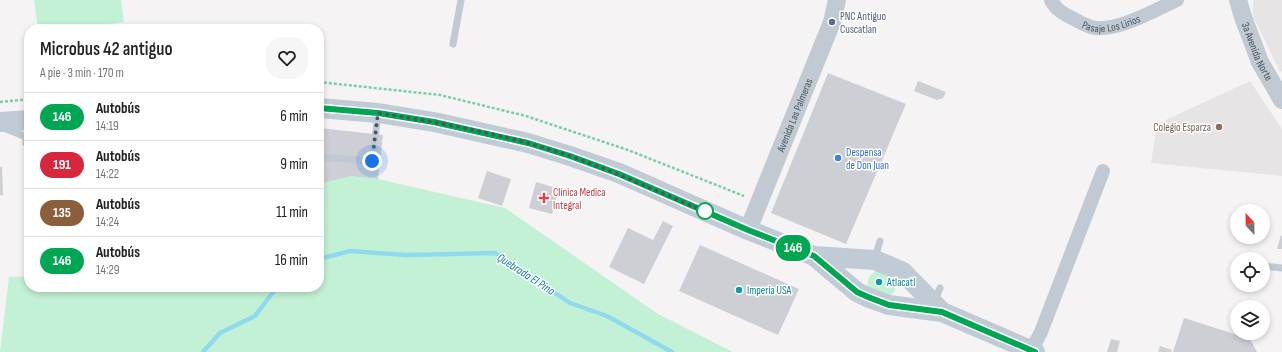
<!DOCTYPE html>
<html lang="es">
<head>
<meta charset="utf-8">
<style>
	:root { --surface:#fff; --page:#f6f6f6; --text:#202124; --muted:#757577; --line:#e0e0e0 }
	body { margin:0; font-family:"Sofia Sans Condensed",sans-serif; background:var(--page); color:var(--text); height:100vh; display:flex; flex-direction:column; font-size:15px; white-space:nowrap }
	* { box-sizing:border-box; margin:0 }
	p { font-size:13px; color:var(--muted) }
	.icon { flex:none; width:22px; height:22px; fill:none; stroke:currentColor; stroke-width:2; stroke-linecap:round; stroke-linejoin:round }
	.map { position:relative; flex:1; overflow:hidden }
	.drawer { position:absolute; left:24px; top:24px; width:300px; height:268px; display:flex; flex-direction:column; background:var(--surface); border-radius:16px; box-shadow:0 2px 6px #0003 }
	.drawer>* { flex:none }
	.badge { padding:0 8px; border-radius:13px; font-size:14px; line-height:26px }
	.needle { width:26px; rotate:338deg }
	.fabs { position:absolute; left:1230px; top:204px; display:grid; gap:8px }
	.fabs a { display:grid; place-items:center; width:40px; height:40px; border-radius:50%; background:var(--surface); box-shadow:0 2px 6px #0003; font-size:20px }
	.you { position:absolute; width:20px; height:20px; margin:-10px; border:3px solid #fff; border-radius:50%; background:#1a73e8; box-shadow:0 0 0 6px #1a73e833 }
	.map>.badge { position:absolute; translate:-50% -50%; box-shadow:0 0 0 2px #fff }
	.round { display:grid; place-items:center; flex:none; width:42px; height:42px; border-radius:16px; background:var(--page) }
	.summary { display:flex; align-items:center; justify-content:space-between; height:68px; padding:0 16px }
	h1 { font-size:19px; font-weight:600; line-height:30px }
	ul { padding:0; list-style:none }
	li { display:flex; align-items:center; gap:12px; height:48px; padding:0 16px; border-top:1px solid var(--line) }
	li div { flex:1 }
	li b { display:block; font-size:15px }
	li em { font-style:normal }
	li .badge { min-width:44px; font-weight:700; text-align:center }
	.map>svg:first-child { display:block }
	.education { fill:#e6e4e5 }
	.green { fill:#c3f1d5 }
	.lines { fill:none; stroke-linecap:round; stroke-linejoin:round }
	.stream { stroke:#90daee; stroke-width:4.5 }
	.building { fill:#cdcfd5 }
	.path { stroke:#7ad0a6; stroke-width:2.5; stroke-dasharray:3 2; stroke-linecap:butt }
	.service { stroke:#c1cad2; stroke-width:7 }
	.minor { stroke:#c1cad2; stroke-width:14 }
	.tertiary { stroke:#c1cad2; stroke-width:18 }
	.secondary { stroke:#c1cbd6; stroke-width:20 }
	.line-casing { stroke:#fff; stroke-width:9 }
	.line { stroke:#00a651; stroke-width:6 }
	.walk { stroke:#4a5661; stroke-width:4; stroke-dasharray:0 7.2 }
	.service-dot { fill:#5c6f8a; stroke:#fff; stroke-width:1.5 }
	.education-dot { fill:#8d6e63; stroke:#fff; stroke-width:1.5 }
	.shop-dot { fill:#3f7fe0; stroke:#fff; stroke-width:1.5 }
	.health-dot { fill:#e0444e; stroke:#fff; stroke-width:1.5 }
	.stop-dot { fill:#fff; stroke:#00a651; stroke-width:2 }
	.culture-dot { fill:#0f9aa8; stroke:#fff; stroke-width:1.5 }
	.labels { text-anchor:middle; stroke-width:3; stroke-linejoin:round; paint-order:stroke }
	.service-label { font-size:11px; fill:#4e5e75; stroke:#fff; text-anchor:start }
	.street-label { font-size:11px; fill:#4a5661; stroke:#fff }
	.education-label { font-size:11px; fill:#785e54; stroke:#fff; text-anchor:end }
	.shop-label { font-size:11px; fill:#366cbe; stroke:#fff; text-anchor:start }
	.health-label { font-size:11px; fill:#be3a42; stroke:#fff; text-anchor:start }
	.culture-label { font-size:11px; fill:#0d838f; stroke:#fff; text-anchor:start }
	.water-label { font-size:12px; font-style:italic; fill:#0c7c9b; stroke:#fff }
</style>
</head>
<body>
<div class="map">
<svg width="1282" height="352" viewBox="0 0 1282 352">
	<rect width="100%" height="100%" fill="#f5f3f3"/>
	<path class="education" d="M1253,0H1282V72L1279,70L1253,16Z
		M1250,81L1282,129V176L1151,163L1157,124Z"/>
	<path class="green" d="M34,0H121L124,22L71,29H38Z
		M351,176L378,179L505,208L658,314L733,352H0L9,277L29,276V287H319V184Z
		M876,270L896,279C897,289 894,295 885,298L867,286L869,277Z"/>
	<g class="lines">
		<path class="stream" d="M319,259L350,251L406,255L495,253L570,303L607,316L672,352
			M203,352L220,333L255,316L277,287"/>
	</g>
	<path class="building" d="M828,73L906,104L846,244L771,213Z
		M918,81L946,92L943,98L937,100L914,91Z
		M319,128L383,135L378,179L351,176L319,184Z
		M0,167H2L3,195H0Z
		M487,171L511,179L502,206L478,198Z
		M536,182L559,189L552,214L529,208Z
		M663,221L673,226L644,284L609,267L628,228L653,240Z
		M1281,235L1282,236V249H1277Z
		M700,245L799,289L778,335L679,291Z
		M1184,318L1250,339L1257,352H1173Z
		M1111,339L1120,341L1117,352H1107Z
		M1160,346L1172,350L1171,352H1158Z"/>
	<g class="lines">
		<path class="path" d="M319,82L440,95L526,116L628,150L744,196
			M0,102L29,99"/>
		<path class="service" d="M453,44L461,0
			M4,128L26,137V143H29
			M319,157L372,161L378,115
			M875,258L880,241
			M1263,266L1282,268
			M934,302L940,288"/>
		<g class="minor">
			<path id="s1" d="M1051,0C1056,10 1064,14 1074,19C1079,22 1085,25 1091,27C1114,34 1155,10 1177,0"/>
			<path d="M1031,351L1041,332L1103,171"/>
		</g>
		<g class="tertiary">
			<path id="s2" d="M1238,0L1243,17L1260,62L1282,100"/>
			<path id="s3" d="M748,230L832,22L837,0"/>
		</g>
		<path class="secondary" d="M319,108L378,113L434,122L528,143L570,156L619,173L748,230L814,256L875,260L903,272L942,312
			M0,122L29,120
			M814,256L857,292L867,297L889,305L942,312L1035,352"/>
	</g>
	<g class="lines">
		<g class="line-casing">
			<path id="line" d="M319,108L378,113L434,122L528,143L570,156L619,174L748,230L814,256L857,292L868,297L889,305L942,312L1035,352"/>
		</g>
		<use href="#line" class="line"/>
		<path class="walk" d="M372,161L378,113C443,123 508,135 570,156C616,172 660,193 705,211"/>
	</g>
	<circle class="service-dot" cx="832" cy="22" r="4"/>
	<circle class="education-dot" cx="1219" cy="127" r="4"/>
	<circle class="shop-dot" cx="838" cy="158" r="4"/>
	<path class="health-dot" d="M542 192h4v4h4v4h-4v4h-4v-4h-4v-4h4z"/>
	<circle class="stop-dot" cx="705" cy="211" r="8"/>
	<g class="culture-dot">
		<circle cx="879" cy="282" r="4"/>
		<circle cx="739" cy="290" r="4"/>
	</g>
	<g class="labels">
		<g class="service-label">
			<text x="840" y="20">PNC Antiguo<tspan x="840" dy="13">Cuscatlan</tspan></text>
		</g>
		<g class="street-label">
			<text dy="4" stroke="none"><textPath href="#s1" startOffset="70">Pasaje Los Lirios</textPath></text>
			<text dy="4" stroke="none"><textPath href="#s2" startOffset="55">3a Avenida Norte</textPath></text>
			<text dy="4" stroke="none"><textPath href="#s3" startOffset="124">Avenida Las Palmeras</textPath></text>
		</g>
		<g class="education-label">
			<text x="1211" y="131">Colegio Esparza</text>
		</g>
		<g class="shop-label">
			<text x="846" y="156">Despensa<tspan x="846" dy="13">de Don Juan</tspan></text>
		</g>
		<g class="health-label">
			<text x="553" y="196">Clínica Medica<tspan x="553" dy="13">Integral</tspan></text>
		</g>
		<g class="culture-label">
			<text x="887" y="286">Atlacatl</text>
			<text x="747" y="294">Imperia USA</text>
		</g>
		<g class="water-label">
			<text transform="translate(526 274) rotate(33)" y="4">Quebrada El Pino</text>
		</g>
	</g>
</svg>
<div class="fabs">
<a><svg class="needle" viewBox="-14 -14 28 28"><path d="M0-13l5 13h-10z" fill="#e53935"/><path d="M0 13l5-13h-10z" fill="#757577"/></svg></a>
<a><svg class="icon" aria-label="locate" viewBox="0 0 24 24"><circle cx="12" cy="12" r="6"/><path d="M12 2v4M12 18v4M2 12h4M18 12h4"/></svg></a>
<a><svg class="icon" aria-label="layers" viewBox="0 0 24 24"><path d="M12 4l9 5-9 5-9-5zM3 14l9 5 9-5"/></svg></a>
</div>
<div class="you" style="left:372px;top:161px"></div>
<b class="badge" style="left:793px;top:248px;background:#00a651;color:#fff">146</b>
<section class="drawer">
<div class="summary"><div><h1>Microbus 42 antiguo</h1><p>A pie · 3 min · 170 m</p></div><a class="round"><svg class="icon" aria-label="heart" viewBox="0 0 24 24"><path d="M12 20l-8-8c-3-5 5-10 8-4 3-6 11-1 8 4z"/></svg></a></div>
<ul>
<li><span class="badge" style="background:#00a651;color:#fff">146</span><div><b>Autobús</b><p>14:19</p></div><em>6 min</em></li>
<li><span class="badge" style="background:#d7263d;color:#fff">191</span><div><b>Autobús</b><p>14:22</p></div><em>9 min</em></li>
<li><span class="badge" style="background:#8b5e3c;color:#fff">135</span><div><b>Autobús</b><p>14:24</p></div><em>11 min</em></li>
<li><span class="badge" style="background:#00a651;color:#fff">146</span><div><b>Autobús</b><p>14:29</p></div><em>16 min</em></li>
</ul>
</section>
</div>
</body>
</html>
